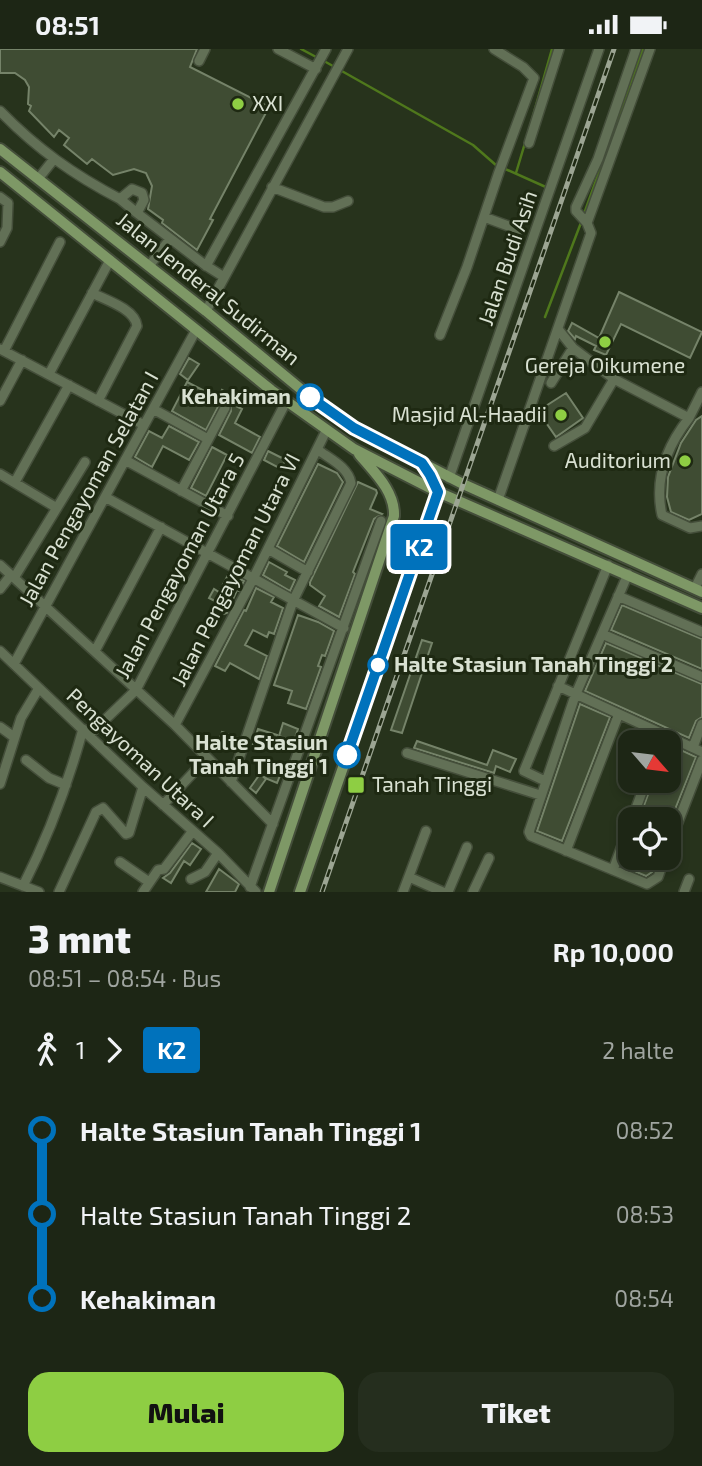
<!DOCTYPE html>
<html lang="id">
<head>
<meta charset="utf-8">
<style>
	:root { --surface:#1d2615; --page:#252e1e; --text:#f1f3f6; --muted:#a0a5a0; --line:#3b4334; --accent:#8ece43 }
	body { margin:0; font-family:"Exo 2",sans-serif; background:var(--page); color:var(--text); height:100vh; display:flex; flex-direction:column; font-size:26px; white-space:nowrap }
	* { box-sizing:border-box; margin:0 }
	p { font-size:23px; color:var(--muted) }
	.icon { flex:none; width:38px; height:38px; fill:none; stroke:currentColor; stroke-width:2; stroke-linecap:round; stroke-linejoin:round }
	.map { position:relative; height:843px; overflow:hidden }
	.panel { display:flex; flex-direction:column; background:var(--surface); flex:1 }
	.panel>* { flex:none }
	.badge { padding:0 14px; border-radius:5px; font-size:24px; line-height:46px }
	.needle { width:46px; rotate:118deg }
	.buttons { position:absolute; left:618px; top:681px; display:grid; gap:14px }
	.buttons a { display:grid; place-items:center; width:63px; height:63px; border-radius:14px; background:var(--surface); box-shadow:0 4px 10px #0003,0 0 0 2px var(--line); font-size:35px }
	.map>.badge { position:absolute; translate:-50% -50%; box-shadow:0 0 0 4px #fff }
	.legs { display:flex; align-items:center; gap:10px; height:77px; padding:0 28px; font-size:23px }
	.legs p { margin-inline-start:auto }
	.summary { display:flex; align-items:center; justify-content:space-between; height:119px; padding:0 28px }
	h1 { font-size:38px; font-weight:800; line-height:52px }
	.primary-button { display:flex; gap:14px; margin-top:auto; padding:14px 28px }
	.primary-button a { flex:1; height:80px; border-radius:21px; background:var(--accent); color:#111; font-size:28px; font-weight:800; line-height:80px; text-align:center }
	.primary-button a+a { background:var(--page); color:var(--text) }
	ul { padding:0 28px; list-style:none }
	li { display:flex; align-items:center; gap:24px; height:84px; font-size:26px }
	li i { display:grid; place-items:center; width:10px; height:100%; margin:0 9px; background:currentColor }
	li i::after { content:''; width:18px; height:18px; margin:-9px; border:5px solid; border-radius:50%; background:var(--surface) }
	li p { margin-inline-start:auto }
	li:first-child i { background:linear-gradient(#0000 50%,currentColor 0) }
	li:last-child i { background:linear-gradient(currentColor 50%,#0000 0) }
	.status { display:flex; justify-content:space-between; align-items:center; height:49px; padding:0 35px; background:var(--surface); direction:ltr }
	.status svg { height:19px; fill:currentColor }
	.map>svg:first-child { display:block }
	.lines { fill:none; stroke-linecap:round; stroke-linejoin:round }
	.stream { stroke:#4f781c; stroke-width:2.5 }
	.building { fill:#3f4c33; stroke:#758369; stroke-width:2 }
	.minor-casing { stroke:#444e3a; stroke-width:12 }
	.major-casing { stroke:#444e3a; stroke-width:14 }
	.minor { stroke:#627056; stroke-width:9 }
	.major { stroke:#7e9866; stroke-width:10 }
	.rail-casing { stroke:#9ca593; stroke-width:5 }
	.rail { stroke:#1e2912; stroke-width:2.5; stroke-dasharray:8; stroke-linecap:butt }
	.line-1-casing { stroke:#fff; stroke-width:16 }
	.line-1 { stroke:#0072bc; stroke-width:10 }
	.poi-dot { fill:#8ece43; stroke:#1e2912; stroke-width:2.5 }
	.stop-1-dot { fill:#fff; stroke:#0072bc; stroke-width:3.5 }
	.labels { text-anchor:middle; stroke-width:6; stroke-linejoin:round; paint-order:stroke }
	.poi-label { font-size:21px; fill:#d9e1d2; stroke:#1e2912; text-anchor:start }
	.street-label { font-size:21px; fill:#d9e1d2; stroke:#1e2912 }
	.stop-label { font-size:21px; font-weight:bold; fill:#d9e1d2; stroke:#1e2912; text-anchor:end }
</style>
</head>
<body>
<div class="status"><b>08:51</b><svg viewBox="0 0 49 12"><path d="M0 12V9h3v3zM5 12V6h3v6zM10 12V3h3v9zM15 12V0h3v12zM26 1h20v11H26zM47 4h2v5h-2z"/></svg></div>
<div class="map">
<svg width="702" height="843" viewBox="0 0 702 843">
	<rect width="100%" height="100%" fill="#27331c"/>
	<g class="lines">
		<path class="stream" d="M301,0L318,9
			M324,12L473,96L497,117
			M529,81L552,0
			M503,119L548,139
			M516,124L525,94
			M584,165L643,0
			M545,268L582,171"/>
	</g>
	<path class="building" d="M0,0H197L190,18L269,58L210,170L213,171L197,201L162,174L163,171L148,160L152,137L146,124L134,120L113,126L92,110L87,115L64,96L69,89L59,81L54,88L29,62L31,57L28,55L29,38L25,31L15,24H0Z
		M619,243L702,283L690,309L621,275L606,306L594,301L596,297L576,287L575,290L568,282L572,274L599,289Z
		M189,309L199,315L188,331L180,325Z
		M187,333L218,349L222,341L229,345L225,352L219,356L206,381L172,362Z
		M566,344L583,369L556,388L538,362Z
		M230,354L242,360L235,374L260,388L252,404L219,386L231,362Z
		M702,367V465L689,471L671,463L667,448L668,428L681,394L696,371Z
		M169,377L199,393L189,411L163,397L152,418L135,408L149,382L162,389Z
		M212,398L227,406L206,447L191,439Z
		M268,402L286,411L281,420L264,411Z
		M318,415L337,424L343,433L304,513L277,497Z
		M358,433L376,441L377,444L370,460L382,465L374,470L353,523L355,525L339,568L319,557L325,547L310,536V533Z
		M269,513L287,523L285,526L295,531L290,542L263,526Z
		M229,524L244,532L239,542L237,541L227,564L224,565L213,560L217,553L209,549L214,540L219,543Z
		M256,539L274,548L271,553L283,559L274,585L269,583L267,588L253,581L245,596L267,607L259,630L230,614L225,622L215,617L244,561L246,562Z
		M622,556L702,590V620L611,581Z
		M298,566L318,573L334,582L325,607L322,606L318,617L321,618L306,660L288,654L292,642L274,636Z
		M422,591L432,594L402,684L391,681Z
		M606,594L702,635V668L696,672L689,689L585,642Z
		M580,655L610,668L562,792L537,782Z
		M283,674L298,680L294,692L279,687Z
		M258,680L277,686L272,701L253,695Z
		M222,683L239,689L234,703L217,697Z
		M417,692L487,716L493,701L516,710L510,723L496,717L494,724L414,699Z
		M668,695L696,708L668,778V770H639L653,732H668Z
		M270,719L281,724L277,734L265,729Z
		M260,725L266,730L256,744L250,739Z
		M192,794L201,800L190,816L184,812L171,834L163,829L170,824Z
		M630,795V808H657L652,823L646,827L622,817Z
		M219,820L239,835L235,843H206Z"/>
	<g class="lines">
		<g class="minor-casing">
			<path id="minor" d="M278,0L316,20
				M199,12L205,0
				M0,62C37,100 74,126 120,150L132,140L142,144L144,151L137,164L205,216L224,228
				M529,94L559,0
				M38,130L54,110
				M272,138L324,158H333L348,152
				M0,148L8,154L7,179L0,193
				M120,150L137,164
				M484,168L519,181
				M587,174L650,0
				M149,217L170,190
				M206,217L326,0
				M92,244C106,251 135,260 137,277L98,352
				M206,262L348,0
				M440,286L467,218L499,123L534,29L523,18L494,0
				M0,300L144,376
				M4,302L60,193
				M49,325L110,211
				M614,330L689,369C667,397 654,430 662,466L690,479L702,477
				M551,334L573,299
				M0,352L22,311
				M153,360L208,390
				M689,369L702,343
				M554,397L585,379L614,330L573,299L558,280
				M125,411L228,467
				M0,425L57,459
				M449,429L599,0
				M15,433L69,336
				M181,442L225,359
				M105,448L344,579
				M498,451L591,184L587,174L576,162V158L598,110L636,0
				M268,500L308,523
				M0,516L175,676L273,775
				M628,525L575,647L529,783L531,787L647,835L658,828L665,808
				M14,529L85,413
				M695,539L702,525
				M0,540L11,526
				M618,547L702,583
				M602,585L702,628
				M0,602L143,738L218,804L256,843
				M95,602L161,478
				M14,615L196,281
				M558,637L702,703
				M175,676L253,530L326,382
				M0,678L14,688
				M89,686L136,641L286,353
				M693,698L702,675
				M407,704L540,746
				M26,711L49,729L66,736
				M545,732L524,722L608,516
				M231,733L293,552L351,434C348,418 330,410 318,401
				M0,735L21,669L39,639
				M163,756L207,709
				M632,770L646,732
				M668,799L702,711
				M566,802L618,667
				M120,813L149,833
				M613,821L630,775
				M0,828L39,843
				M409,828L443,843
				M191,830L205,823L218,804
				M23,837C49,786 68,735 83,680
				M250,838L381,472
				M59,843L96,763L103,759L126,785L129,784L143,738
				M143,843L158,821L164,820L192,783
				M403,843L426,782
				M448,843L467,798
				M473,843L489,809
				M684,843L689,830"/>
		</g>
		<g class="major-casing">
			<path id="major" d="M0,100L206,262L320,356L354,379L463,435L702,543
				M0,123L271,341L354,400L438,443L702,559
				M269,843L394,467C395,442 374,423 359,405
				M300,843L438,443L423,417"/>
		</g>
		<use href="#minor" class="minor"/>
		<use href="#major" class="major"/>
		<g class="rail-casing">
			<path id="rail" d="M322,843L614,0"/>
		</g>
		<use href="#rail" class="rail"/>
	</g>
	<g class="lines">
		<g class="line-1-casing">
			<path id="line-1" d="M310,348L354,379L422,414L430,426L438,443L347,706"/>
		</g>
		<use href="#line-1" class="line-1"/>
	</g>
	<g class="poi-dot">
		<circle cx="238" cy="55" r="7"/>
		<circle cx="605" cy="293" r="7"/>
		<circle cx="561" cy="366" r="7"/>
		<circle cx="685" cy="412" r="7"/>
		<rect x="347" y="727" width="18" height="18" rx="3.5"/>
	</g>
	<g class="stop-1-dot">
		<circle cx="310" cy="348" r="12"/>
		<circle cx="378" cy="616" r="9"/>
		<circle cx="347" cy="706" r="12"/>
	</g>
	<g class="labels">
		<g class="poi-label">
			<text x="252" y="62">XXI</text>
			<text x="605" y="324" text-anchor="middle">Gereja Oikumene</text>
			<text x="547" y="373" text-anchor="end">Masjid Al-Haadii</text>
			<text x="671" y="419" text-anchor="end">Auditorium</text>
			<text x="372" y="743">Tanah Tinggi</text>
		</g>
		<g class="street-label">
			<text transform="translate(508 209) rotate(-71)" y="7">Jalan Budi Asih</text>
			<text transform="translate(208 240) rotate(39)" y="7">Jalan Jenderal Sudirman</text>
			<text transform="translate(89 440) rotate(-61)" y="7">Jalan Pengayoman Selatan I</text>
			<text transform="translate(180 517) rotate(-62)" y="7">Jalan Pengayoman Utara 5</text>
			<text transform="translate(236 521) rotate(-63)" y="7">Jalan Pengayoman Utara VI</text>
			<text transform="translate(140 709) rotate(43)" y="7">Pengayoman Utara I</text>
		</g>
		<g class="stop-label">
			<text x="291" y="355">Kehakiman</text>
			<text x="394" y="623" text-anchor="start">Halte Stasiun Tanah Tinggi 2</text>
			<text x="328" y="701">Halte Stasiun<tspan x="328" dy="24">Tanah Tinggi 1</tspan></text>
		</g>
	</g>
</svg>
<div class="buttons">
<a><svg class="needle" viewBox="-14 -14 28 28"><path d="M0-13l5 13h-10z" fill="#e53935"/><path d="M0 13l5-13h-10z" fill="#a0a5a0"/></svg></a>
<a><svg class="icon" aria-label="locate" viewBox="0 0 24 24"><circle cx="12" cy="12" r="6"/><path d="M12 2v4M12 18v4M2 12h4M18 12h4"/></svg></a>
</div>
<b class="badge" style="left:419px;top:498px;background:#0072bc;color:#fff">K2</b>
</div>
<section class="panel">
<div class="summary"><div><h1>3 mnt</h1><p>08:51 – 08:54 · Bus</p></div><b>Rp 10,000</b></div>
<div class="legs"><svg class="icon" aria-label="walk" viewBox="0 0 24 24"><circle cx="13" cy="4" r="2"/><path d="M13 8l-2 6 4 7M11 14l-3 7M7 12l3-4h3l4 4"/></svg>1<svg class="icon" aria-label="forward" viewBox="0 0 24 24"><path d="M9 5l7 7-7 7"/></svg><b class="badge" style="background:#0072bc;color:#fff">K2</b><p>2 halte</p></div>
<ul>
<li><i style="color:#0072bc"></i><b>Halte Stasiun Tanah Tinggi 1</b><p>08:52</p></li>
<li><i style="color:#0072bc"></i><span>Halte Stasiun Tanah Tinggi 2</span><p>08:53</p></li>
<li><i style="color:#0072bc"></i><b>Kehakiman</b><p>08:54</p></li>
</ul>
<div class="primary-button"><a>Mulai</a><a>Tiket</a></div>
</section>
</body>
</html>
